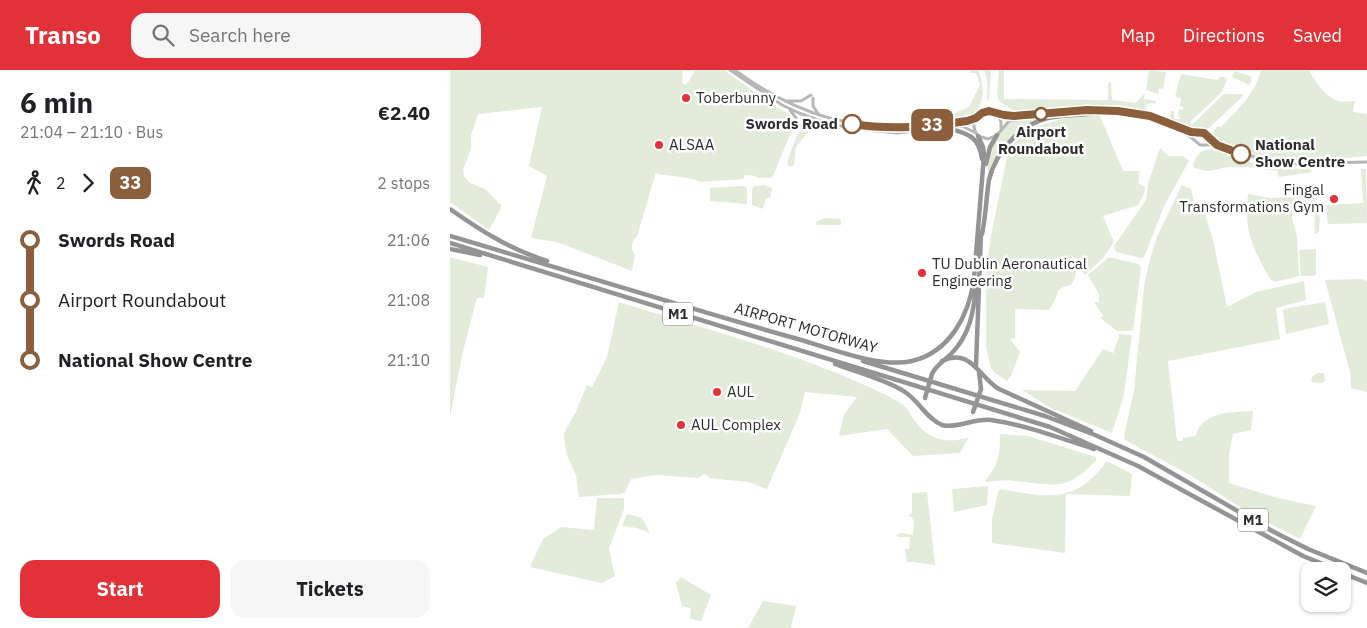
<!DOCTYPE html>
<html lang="en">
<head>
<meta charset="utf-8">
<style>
	:root { --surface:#fff; --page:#f6f6f6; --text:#202124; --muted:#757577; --accent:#e13239 }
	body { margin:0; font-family:"IBM Plex Sans",sans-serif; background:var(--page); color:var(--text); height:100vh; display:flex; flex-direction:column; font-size:19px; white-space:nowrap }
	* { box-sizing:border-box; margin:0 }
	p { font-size:16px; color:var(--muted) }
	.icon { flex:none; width:28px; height:28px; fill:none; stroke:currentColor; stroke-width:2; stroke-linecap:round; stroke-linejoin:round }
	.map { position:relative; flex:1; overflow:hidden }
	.sheet { display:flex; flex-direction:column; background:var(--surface); width:450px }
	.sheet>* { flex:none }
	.badge { padding:0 10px; border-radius:8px; font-size:18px; line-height:32px }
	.tools { position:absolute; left:851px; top:492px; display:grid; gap:10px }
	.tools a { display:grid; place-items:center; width:50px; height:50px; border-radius:10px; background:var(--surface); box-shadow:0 1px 4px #0004; font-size:25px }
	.map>.badge { position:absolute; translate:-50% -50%; box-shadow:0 0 0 2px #fff }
	.legs { display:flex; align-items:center; gap:8px; height:55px; padding:0 20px; font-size:16px }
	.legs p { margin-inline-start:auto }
	.overview { display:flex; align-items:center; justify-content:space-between; height:85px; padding:0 20px }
	h1 { font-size:28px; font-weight:700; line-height:38px }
	.primary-button { display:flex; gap:10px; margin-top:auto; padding:10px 20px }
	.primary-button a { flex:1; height:58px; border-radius:15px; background:var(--accent); color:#fff; font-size:20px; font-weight:700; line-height:58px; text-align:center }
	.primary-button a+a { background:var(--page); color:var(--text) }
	ul { padding:0 20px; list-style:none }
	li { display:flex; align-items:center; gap:18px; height:60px; font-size:19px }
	li i { display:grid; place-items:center; width:8px; height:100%; margin:0 6px; background:currentColor }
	li i::after { content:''; width:12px; height:12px; margin:-6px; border:4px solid; border-radius:50%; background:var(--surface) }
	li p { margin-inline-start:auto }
	li:first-child i { background:linear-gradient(#0000 50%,currentColor 0) }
	li:last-child i { background:linear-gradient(currentColor 50%,#0000 0) }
	header { display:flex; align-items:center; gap:30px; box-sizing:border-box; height:70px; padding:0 25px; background:var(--accent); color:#fff }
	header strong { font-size:24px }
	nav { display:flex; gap:28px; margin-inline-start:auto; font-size:18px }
	.search { width:350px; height:45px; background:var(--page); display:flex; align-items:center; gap:12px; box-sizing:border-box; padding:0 18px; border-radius:15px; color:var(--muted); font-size:19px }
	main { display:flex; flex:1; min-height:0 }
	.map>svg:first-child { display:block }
	.green { fill:#e3ebdb }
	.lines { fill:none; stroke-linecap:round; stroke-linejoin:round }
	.secondary { stroke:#b7b7b7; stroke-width:3 }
	.motorway { stroke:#949494; stroke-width:4.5 }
	.motorway-bridge { stroke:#949494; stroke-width:4.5 }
	.line-1-casing { stroke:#fff; stroke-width:11 }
	.line-1 { stroke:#8b5e3c; stroke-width:8 }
	.poi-dot { fill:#e13239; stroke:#fff; stroke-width:2 }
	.stop-1-dot { fill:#fff; stroke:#8b5e3c; stroke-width:2.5 }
	.labels { text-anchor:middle; stroke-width:5; stroke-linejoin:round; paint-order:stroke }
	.shield { fill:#fff; stroke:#6c6c6c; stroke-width:1 }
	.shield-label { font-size:14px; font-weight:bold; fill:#2d2d2d }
	.poi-label { font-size:15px; fill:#2d2d2d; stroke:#fff; text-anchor:start }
	.stop-label { font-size:15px; font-weight:bold; fill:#2d2d2d; stroke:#fff; text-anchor:end }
	.street-label { font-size:15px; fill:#2d2d2d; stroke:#fff }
</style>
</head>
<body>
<header>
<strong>Transo</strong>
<div class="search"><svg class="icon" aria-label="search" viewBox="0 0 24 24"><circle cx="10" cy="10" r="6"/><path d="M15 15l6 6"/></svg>Search here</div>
<nav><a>Map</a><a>Directions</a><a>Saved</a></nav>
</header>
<main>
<section class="sheet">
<div class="overview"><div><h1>6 min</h1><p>21:04 – 21:10 · Bus</p></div><b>€2.40</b></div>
<div class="legs"><svg class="icon" aria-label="walk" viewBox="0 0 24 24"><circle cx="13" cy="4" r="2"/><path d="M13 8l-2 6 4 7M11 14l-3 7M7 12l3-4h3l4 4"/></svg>2<svg class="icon" aria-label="forward" viewBox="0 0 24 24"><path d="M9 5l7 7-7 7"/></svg><b class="badge" style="background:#8b5e3c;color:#fff">33</b><p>2 stops</p></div>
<ul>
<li><i style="color:#8b5e3c"></i><b>Swords Road</b><p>21:06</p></li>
<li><i style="color:#8b5e3c"></i><span>Airport Roundabout</span><p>21:08</p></li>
<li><i style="color:#8b5e3c"></i><b>National Show Centre</b><p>21:10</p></li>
</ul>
<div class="primary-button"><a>Start</a><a>Tickets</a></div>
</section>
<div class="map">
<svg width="917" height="558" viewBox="0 0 917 558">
	<rect width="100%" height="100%" fill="#fff"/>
	<path class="green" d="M0,0H233L232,13L235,15L239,11L245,0H274L319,33L340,45L344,51V55L322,108H307L306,106L295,105L293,109L251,112L239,108L207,104L206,102L187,166C181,173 180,178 185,185L182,201L107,172L81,168L97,106L79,96L92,37L28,44L21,65V79L13,100L14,106L20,113L35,119L51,135V138L39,160L0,132Z
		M520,0H528C536,15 535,43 515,49C509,50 501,50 495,50L498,46L519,37L530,15L526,3H521Z
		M534,0H541L539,30L537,29C538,19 538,10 534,0Z
		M549,0H554V29L658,30V13L661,12L662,30L686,33L694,24L695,25L694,29L706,31L705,34L702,33L696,34L695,42L649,36L564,41L550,32L547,25Z
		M699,0L716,2L713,19L709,18L708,24L696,20Z
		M811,0H859C865,12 877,30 892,32C896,32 901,31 905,31L903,42L917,44V86C872,90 826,95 784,78C776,75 770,73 764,67V60L768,56L771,57C787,40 806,23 811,0Z
		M785,1L800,6L802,10L799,15L782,7Z
		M731,4L768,10L769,7H775L777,10L771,23L741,51L742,55L774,24H793V26L759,58L752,61L742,60L741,56L736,57L719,50L721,41H724L725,49H730L728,43L729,39L733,40V37L730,36L731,28L725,27Z
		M650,46L673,101H690L688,113L695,117L694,124L688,135L653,146L664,172L653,188L635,205L630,199L629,190L620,185C627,195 628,204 621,215C602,218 610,227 599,240L565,239V268L560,269L570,282L561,306L557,311L545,303L541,298L536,277V238L537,195L541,166L557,87L564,74L572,65L587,56L616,48Z
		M592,48L558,72L537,110L539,87L543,72L554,56L565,50Z
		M365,54L380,59L366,56L359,58L360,60L346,77L344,95L339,97L337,93C343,78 346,54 365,54Z
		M710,78L719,86H733L739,91L715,134L694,187L691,188L666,182L664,176L696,130L698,114Z
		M761,79L800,92L829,98L860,99L862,102L829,107L827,101C812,99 797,96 782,97C764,98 763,105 743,97C744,88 750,79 761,79Z
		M916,97L917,153L878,154L876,135L913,133L911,99H916Z
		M314,115L322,118L320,128H316L313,139L302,135V120L304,116Z
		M732,115L741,119L746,140L754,142L763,170L777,237L806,222L854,211L856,230L826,238L830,269L718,291L727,371H732L733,368L746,366C751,341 784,342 803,341L801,360L783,364L779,384V413L828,428L866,436L850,469L798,442L738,404L675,370L674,365L684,321L694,217L698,197L706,169Z
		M290,116H294L297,118V134L260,131V118Z
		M798,124L821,128L844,127L842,149L847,166L849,206L825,212L820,209C802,176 794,163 798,124Z
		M862,126H864L870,149L869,162L865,164L864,133H846V127Z
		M375,148L391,149V155H367L366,152Z
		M866,179V204L863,206H851L849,180Z
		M0,187L38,197L34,228H27L13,281L0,347Z
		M659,187L688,194L691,197L683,261H667L650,248L653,246L644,232H649V224L638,205Z
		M911,209L917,211V322L901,318L900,302L875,210Z
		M169,232C258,260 354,284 438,326C443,329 450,332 454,336C459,340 461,346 465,351C477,369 499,375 519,367L510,383L463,386L437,359L389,366L394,344L407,327L355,322L350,343L317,419L298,412L259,408L257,405L254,404L248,408L206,405L181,409L175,422L171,424L129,427L126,405L116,383L114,364L126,341L137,315L142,317L157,287Z
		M875,232L879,254L836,264L833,239Z
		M669,264L682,265L674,325L662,363L599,337L572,320L625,321L653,279L664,283C664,276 669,271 669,264Z
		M867,303H874L875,311L872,313L861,312L862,307Z
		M550,364L578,366L646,387V390C618,422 603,415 565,411C555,410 545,411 534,412C549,395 550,385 550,364Z
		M657,391L682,404L680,426L616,424L615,483L542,473V449L549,419C582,424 614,434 641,409C647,404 652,397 657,391Z
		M538,416L537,435L504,442L502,419Z
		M477,422L485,495L463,492H457L455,479H459L460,467H448L446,465L451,463L463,465L464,452L462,447L458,446L462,443V423Z
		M147,428H174V439L159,479L165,506L152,513L80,497L93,469L111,457L144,460Z
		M177,444L192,448L200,463L187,458L172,456Z
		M231,507L261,525L251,551L240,549L241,538L232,536L226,513Z
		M313,531L346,536L341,558H298Z"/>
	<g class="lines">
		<path class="secondary" d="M280,0L332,35L349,43L376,53L407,59L447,63L512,56L526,63
			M285,0C345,45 408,64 483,55C497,54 511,53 525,49
			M363,28V36L369,45
			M335,31H351L361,25
			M340,40L346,48V57
			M547,43L551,52V58
			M652,43C685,44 726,51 750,75H767L817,91L839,94L917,92
			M610,44L559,51L547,65L538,69L528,66C522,58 522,47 532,43C542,38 551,46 562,46C574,46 587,44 600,43C630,40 659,38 689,43C709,47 736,65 754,63L767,75
			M348,58L356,52L366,51"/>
		<path class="motorway" d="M497,58C516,63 529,65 532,89
			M536,94L540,77L547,65
			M0,139C33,162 58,178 97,191
			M532,164C536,146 536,128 539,110C546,81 570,55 598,48C616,44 635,45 653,43
			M0,166C112,199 224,234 337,266C373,275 426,299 462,291C500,282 519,245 524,209L534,85L533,77L528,66
			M0,173L600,357L688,396L853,486L890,501
			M0,179L30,185
			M413,291L595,346L645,365L694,387L824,462L858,479L917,503
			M492,291C520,277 529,307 549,319L641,361
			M385,294C406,302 437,310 455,322C469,331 477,349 492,355C505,359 525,348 541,350C576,355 610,368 644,379
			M526,296L531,162
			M529,302L531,319
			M482,304C486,295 494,291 501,284C520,265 524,241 526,215
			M892,503L917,513"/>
		<path class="motorway-bridge" d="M475,328L482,304
			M523,342L531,319"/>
	</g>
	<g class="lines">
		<g class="line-1-casing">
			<path id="line-1" d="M402,54C441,60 478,57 517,51L526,48L532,43L539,41L554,45L564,46L637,40L668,41L700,46L741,62L754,63L767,75L791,84"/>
		</g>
		<use href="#line-1" class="line-1"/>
	</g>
	<g class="poi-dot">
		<circle cx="236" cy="28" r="5"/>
		<circle cx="209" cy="75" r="5"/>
		<circle cx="884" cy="129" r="5"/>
		<circle cx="472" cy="203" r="5"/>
		<circle cx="267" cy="322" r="5"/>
		<circle cx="231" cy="355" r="5"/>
	</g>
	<g class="stop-1-dot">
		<circle cx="591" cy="44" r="6"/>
		<circle cx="402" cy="54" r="9"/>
		<circle cx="791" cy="84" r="9"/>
	</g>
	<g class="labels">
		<g class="shield">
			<rect x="213" y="232.5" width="30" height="23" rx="4"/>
			<rect x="788" y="438.5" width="30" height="23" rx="4"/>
		</g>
		<g class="shield-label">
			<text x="228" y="249">M1</text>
			<text x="803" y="455">M1</text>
		</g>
		<g class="poi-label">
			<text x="246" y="33">Toberbunny</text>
			<text x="219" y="80">ALSAA</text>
			<text x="874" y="125" text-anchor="end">Fingal<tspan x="874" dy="17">Transformations Gym</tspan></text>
			<text x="482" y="199">TU Dublin Aeronautical<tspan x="482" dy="17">Engineering</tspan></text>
			<text x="277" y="327">AUL</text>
			<text x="241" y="360">AUL Complex</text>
		</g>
		<g class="stop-label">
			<text x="388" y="59">Swords Road</text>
			<text x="591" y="67" text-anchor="middle">Airport<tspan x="591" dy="17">Roundabout</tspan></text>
			<text x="805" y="80" text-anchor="start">National<tspan x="805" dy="17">Show Centre</tspan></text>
		</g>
		<g class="street-label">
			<text transform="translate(356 258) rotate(16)" y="5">AIRPORT MOTORWAY</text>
		</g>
	</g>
</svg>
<div class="tools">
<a><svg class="icon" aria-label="layers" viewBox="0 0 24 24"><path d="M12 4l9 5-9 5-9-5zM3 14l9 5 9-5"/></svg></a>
</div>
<b class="badge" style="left:482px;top:55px;background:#8b5e3c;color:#fff">33</b>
</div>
</main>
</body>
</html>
